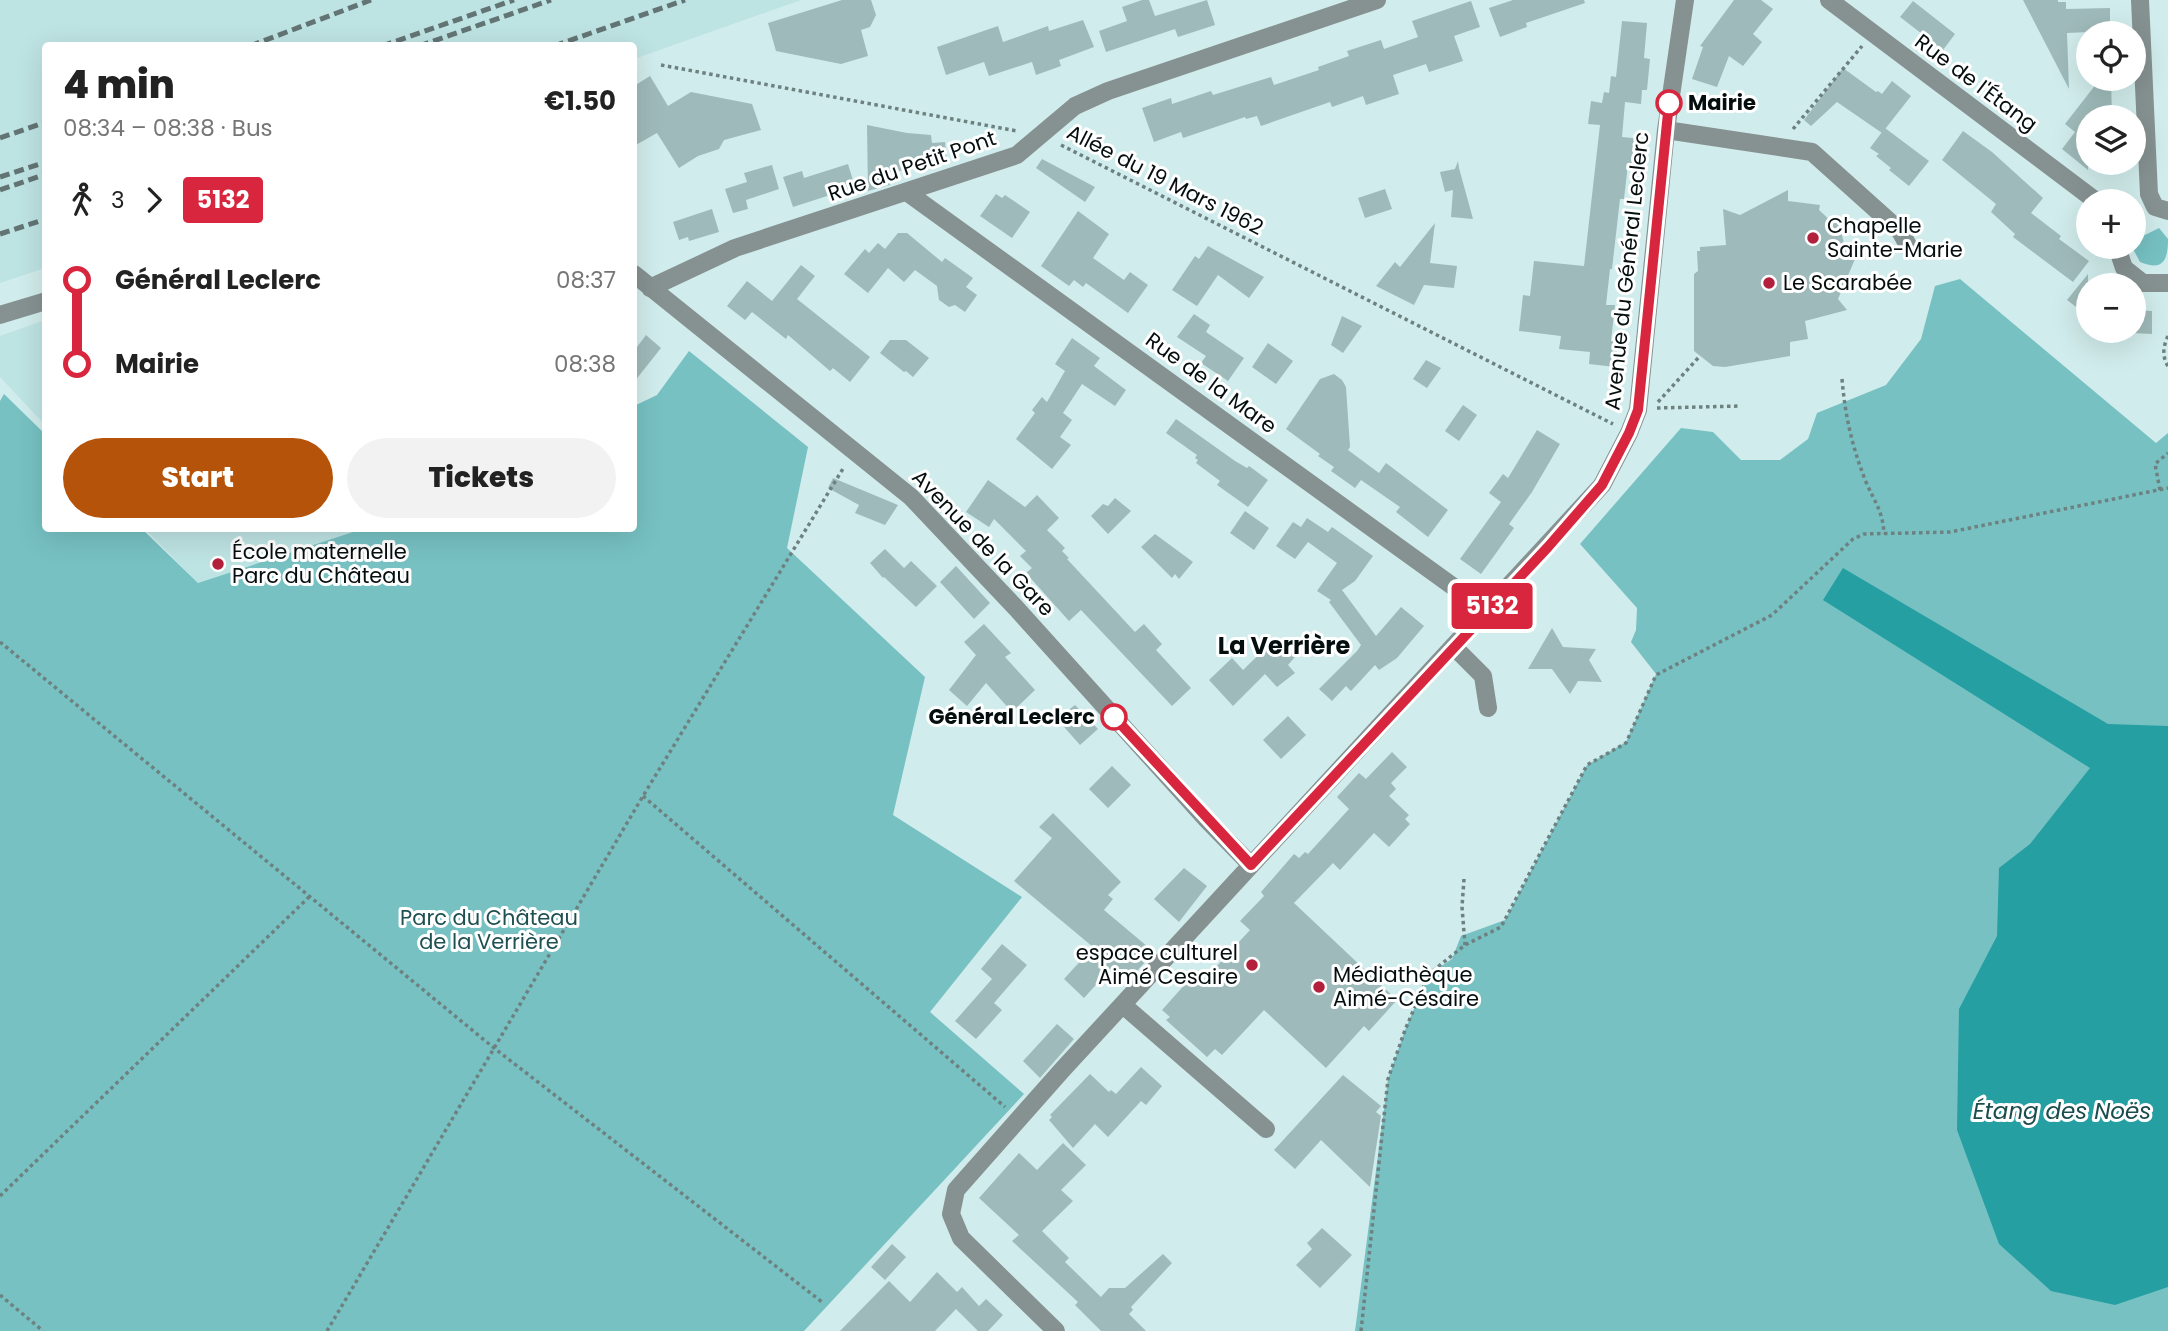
<!DOCTYPE html>
<html lang="en">
<head>
<meta charset="utf-8">
<style>
	:root { --surface:#fff; --page:#f2f2f2; --text:#222; --muted:#767676; --accent:#b45309 }
	body { margin:0; font-family:Poppins,sans-serif; background:var(--page); color:var(--text); height:100vh; display:flex; flex-direction:column; font-size:26px; white-space:nowrap }
	* { box-sizing:border-box; margin:0 }
	p { font-size:23px; color:var(--muted) }
	.icon { flex:none; width:38px; height:38px; fill:none; stroke:currentColor; stroke-width:2; stroke-linecap:round; stroke-linejoin:round }
	.map { position:relative; flex:1; overflow:hidden }
	.sheet { position:absolute; left:42px; top:42px; width:595px; height:490px; display:flex; flex-direction:column; background:var(--surface); border-radius:7px; box-shadow:0 7px 28px #0002 }
	.sheet>* { flex:none }
	.badge { padding:0 14px; border-radius:5px; font-size:24px; line-height:46px }
	.tools { position:absolute; left:2076px; top:21px; display:grid; gap:14px }
	.tools a { display:grid; place-items:center; width:70px; height:70px; border-radius:50%; background:var(--surface); box-shadow:0 7px 28px #0002; font-size:35px }
	.map>.badge { position:absolute; translate:-50% -50%; box-shadow:0 0 0 4px #fff }
	.legs { display:flex; align-items:center; gap:10px; height:77px; padding:0 21px; font-size:23px }
	.legs p { margin-inline-start:auto }
	.overview { display:flex; align-items:center; justify-content:space-between; height:119px; padding:0 21px }
	h1 { font-size:38px; font-weight:800; line-height:52px }
	.action { display:flex; gap:14px; margin-top:auto; padding:14px 21px }
	.action a { flex:1; height:80px; border-radius:42px; background:var(--accent); color:#fff; font-size:28px; font-weight:800; line-height:80px; text-align:center }
	.action a+a { background:var(--page); color:var(--text) }
	ul { padding:0 21px; list-style:none }
	li { display:flex; align-items:center; gap:24px; height:84px; font-size:26px }
	li i { display:grid; place-items:center; width:10px; height:100%; margin:0 9px; background:currentColor }
	li i::after { content:''; width:18px; height:18px; margin:-9px; border:5px solid; border-radius:50%; background:var(--surface) }
	li p { margin-inline-start:auto }
	li:first-child i { background:linear-gradient(#0000 50%,currentColor 0) }
	li:last-child i { background:linear-gradient(currentColor 50%,#0000 0) }
	.map>svg:first-child { display:block }
	.built { fill:#bee3e3 }
	.green { fill:#77c1c3 }
	.water { fill:#259fa2 }
	.building { fill:#9fbaba }
	.lines { fill:none; stroke-linecap:round; stroke-linejoin:round }
	.path { stroke:#6e8181; stroke-width:3.5; stroke-dasharray:3.5 3.5; stroke-linecap:butt }
	.minor { stroke:#869191; stroke-width:18 }
	.rail { stroke:#637474; stroke-width:5; stroke-dasharray:10 5; stroke-linecap:butt }
	.line-1-casing { stroke:#fff; stroke-width:16 }
	.line-1 { stroke:#d7263d; stroke-width:10 }
	.stop-1-dot { fill:#fff; stroke:#d7263d; stroke-width:3.5 }
	.poi-dot { fill:#b2203b; stroke:#fff; stroke-width:2.5 }
	.labels { text-anchor:middle; stroke-width:6; stroke-linejoin:round; paint-order:stroke }
	.street-label { font-size:21px; fill:#050e0e; stroke:#fff }
	.stop-label { font-size:21px; font-weight:bold; fill:#050e0e; stroke:#fff; text-anchor:start }
	.poi-label { font-size:21px; fill:#050e0e; stroke:#fff; text-anchor:start }
	.park-label { font-size:21px; fill:#1f5051; stroke:#fff }
	.water-label { font-size:23px; font-style:italic; fill:#1c4d4e; stroke:#fff }
	.quarter-label { font-size:24px; font-weight:bold; fill:#050e0e; stroke:#fff }
</style>
</head>
<body>
<div class="map">
<svg width="2168" height="1331" viewBox="0 0 2168 1331">
	<rect width="100%" height="100%" fill="#d1ecec"/>
	<path class="built" d="M0,0H801L634,59V46H46L45,268L0,283Z
		M45,320H46L45,425L0,377V336Z
		M145,529H362L198,583Z"/>
	<path class="green" d="M2159,228L2168,239C2168,259 2164,272 2140,262L2132,247L2133,241Z
		M1960,279L2156,443L2168,433V1331H1355L1388,1079L1405,1030L1429,974L1452,959L1461,936L1505,920L1587,765L1626,742L1656,674L1631,642L1636,630L1637,608L1580,544L1681,428L1713,432L1741,460H1780L1808,439L1817,413L1886,385L1921,339L1935,286Z
		M689,351L808,447L787,548L925,677L893,815L1022,897L930,1012L1024,1094L804,1331H0V401L4,394L45,434L46,528L142,529L198,583L362,529L634,528V406L657,395Z"/>
	<path class="water" d="M1843,568L2108,724L2168,726V1287L2115,1305L2051,1291L1999,1244L1957,1130L1959,1009L1997,936L1999,868L2030,844L2090,768L1823,600Z"/>
	<path class="building" d="M842,0H871L876,15L870,27L861,30L868,56L841,64L776,51L768,23Z
		M1142,0H1149L1155,16L1207,0L1215,25L1178,37L1175,29L1106,52L1099,31L1127,21L1122,7Z
		M1513,0H1584L1585,3L1526,23L1527,27L1500,37L1489,8Z
		M1734,0H1761L1773,9L1753,34L1762,42L1743,66L1729,56L1717,87L1692,79L1703,47L1700,46Z
		M2023,0H2058V2H2066V9L2110,8V31L2067,33L2069,89Z
		M1471,1L1480,27L1454,36L1463,61L1429,72L1426,64L1393,75L1399,94L1366,105L1363,96L1332,107L1330,102L1261,126L1257,116L1246,119L1245,117L1183,138L1181,132L1154,142L1142,108L1171,98L1172,104L1211,91L1213,95L1271,77L1274,85L1319,70L1318,67L1349,56L1347,51L1381,40L1384,49L1418,37L1412,21Z
		M1913,1L1955,34L1943,50L1900,17Z
		M1083,20L1094,47L1059,60L1061,66L1036,75L1032,62L989,76L984,62L946,75L937,47L998,26L1003,42L1048,26L1049,31Z
		M1622,21L1647,23L1644,58L1650,59L1647,90H1642L1641,104L1625,102L1622,137L1643,139L1641,165L1628,164L1624,199H1620L1612,269H1610L1606,305H1615L1611,341L1618,342L1615,367L1589,364L1590,352L1559,349L1561,336L1519,331L1523,295L1530,296L1534,261L1584,266L1600,125L1588,124L1591,101L1602,103L1604,92L1609,93L1611,76L1616,77Z
		M1843,68L1876,92L1878,91L1882,94L1892,81L1911,96L1882,133L1837,102L1811,126L1804,120Z
		M650,76L668,106L691,92L752,104L761,130L724,140L719,149L698,156L679,168L657,133L634,146V86Z
		M2100,79H2111L2112,117H2088V170L2062,149L2075,132L2065,124Z
		M867,125L907,133L931,135L932,143L945,142L947,163L887,173L890,185L868,191Z
		M1885,128L1929,161L1909,186L1889,170L1891,168L1876,156L1879,154L1870,148Z
		M1963,131L1992,152L2043,198L2031,213L2061,236L2059,239L2089,261L2073,282L2013,237L2015,234L1991,212L1996,204L1942,160Z
		M1042,159L1095,187L1085,202L1036,168Z
		M1458,161L1459,168L1473,219L1451,217L1453,190L1445,192L1440,172L1455,169Z
		M848,164L855,187L793,207L783,177L802,171L804,178Z
		M772,165L779,189L746,200L748,209L733,213L725,189L747,182L744,173Z
		M1385,189L1392,209L1365,218L1358,198Z
		M1788,190V201L1820,205L1819,210L1833,223H1839L1846,252H1858L1838,299L1847,310L1805,321L1808,339L1790,342V356L1725,367L1713,366L1694,351V274L1698,271L1697,251H1700V247L1726,245L1723,209L1740,215Z
		M996,194L1002,198L1005,195L1030,212L1012,238L980,216Z
		M712,209L719,232L689,241L688,237L679,240L673,222Z
		M1078,211L1109,234L1093,258L1124,280L1130,272L1148,285L1128,313L1086,283L1083,287L1074,280L1069,286L1041,266Z
		M1435,223L1430,263L1457,266L1454,288L1424,285L1414,305L1376,286L1395,262L1400,267Z
		M898,233H907L942,262L945,258L973,278L966,287L977,295L965,312L955,305L949,307L939,300L937,286L915,270L904,282L888,268L868,293L844,274L865,249L869,253L878,243L885,249Z
		M1208,246L1264,277L1249,298L1218,275L1197,306L1172,290L1195,256L1199,259Z
		M801,265L815,276L797,299L870,357L850,382L833,368L830,371L788,335L786,339L752,312L745,320L727,306L747,281L772,301Z
		M2088,274V316L2067,300Z
		M2133,310L2152,311V334L2133,333Z
		M1194,314L1210,325L1206,332L1244,358L1228,381L1201,363L1206,356L1177,337Z
		M1342,316L1362,326L1343,353L1331,345Z
		M646,335L661,348L634,382V351Z
		M1072,338L1100,358L1094,366L1126,390L1115,406L1082,384L1063,413L1072,420L1060,437L1071,445L1052,469L1016,439L1035,413L1032,410L1042,397L1047,402L1065,371L1055,364Z
		M890,340H906L929,358L913,377L906,371L904,372L880,353Z
		M1268,343L1293,361L1276,384L1252,367Z
		M1426,360L1441,368L1427,388L1413,379Z
		M1334,374L1342,380L1346,387L1350,447L1348,450L1379,473L1386,463L1448,510L1428,537L1396,512L1400,507L1361,480L1355,488L1331,471L1334,467L1318,456L1320,454L1286,429L1320,379Z
		M1463,405L1477,415L1459,441L1445,431Z
		M1176,419L1235,461L1247,468L1249,466L1268,480L1248,507L1217,485L1220,481L1196,463L1198,460L1195,458L1197,455L1166,433Z
		M1537,430L1560,444L1532,492L1509,524L1514,528L1481,574L1460,559L1501,502L1489,493L1503,474L1508,478Z
		M833,478L898,505L885,525L855,513L859,505L828,488Z
		M988,480L1025,507L1037,495L1059,518L1047,530L1065,548L1062,551L1069,558L1067,559L1135,632L1144,624L1162,644L1156,650L1191,688L1172,706L1081,610L1069,621L1026,573L1032,568L1020,556L1026,551L994,519L989,527L966,512Z
		M1115,498L1131,511L1108,534L1091,516L1103,504L1108,506Z
		M1245,511L1269,528L1254,550L1230,533Z
		M1307,518L1328,532L1332,527L1373,556L1355,581L1342,590L1376,636L1401,607L1424,626L1397,658L1379,670L1375,665L1351,691L1346,686L1332,701L1319,689L1357,651L1361,645L1329,602L1331,600L1317,591L1337,563L1308,542L1295,559L1276,546L1293,522L1301,527Z
		M1155,534L1193,562L1179,579L1175,574L1172,578L1141,547Z
		M885,549L904,568L911,561L937,586L916,607L884,577L883,578L870,563Z
		M956,566L990,603L974,619L940,582Z
		M984,624L1011,653L1005,657L1035,690L1012,712L986,683L967,706L949,690L976,655L964,642Z
		M1552,628L1563,647L1596,649L1589,660L1602,682L1578,681L1570,694L1552,669H1528Z
		M1277,637L1295,657L1288,665L1295,673L1277,687L1265,674L1233,706L1209,680L1232,658L1243,670Z
		M1075,705L1098,729L1080,745L1057,719Z
		M1288,716L1306,735L1281,759L1263,740Z
		M1392,752L1407,767L1391,783L1396,789L1389,796L1409,815L1405,819L1410,824L1389,847L1374,833L1340,870L1333,863L1294,903L1397,1000L1369,1031L1364,1026L1326,1068L1264,1010L1222,1055L1215,1049L1207,1057L1166,1020L1170,1017L1162,1010L1196,972L1204,980L1250,930L1240,921L1264,896L1261,892L1294,854L1299,858L1305,852L1308,854L1349,809L1337,797L1359,773L1366,779Z
		M1112,766L1131,785L1108,808L1089,789Z
		M1053,813L1121,882L1108,895L1113,899L1104,910L1154,952L1129,980L1113,966L1084,998L1064,979L1093,947L1014,881L1052,838L1039,827Z
		M1184,868L1207,886L1179,922L1154,899Z
		M1002,944L1027,965L994,1003L1002,1010L976,1039L955,1021L992,979L981,969Z
		M1057,1024L1074,1039L1040,1078L1023,1061Z
		M1141,1067L1162,1086L1146,1105L1141,1101L1108,1137L1095,1124L1073,1148L1049,1120L1052,1117L1050,1115L1090,1074L1109,1092L1111,1090L1116,1094Z
		M1343,1075L1381,1106L1376,1112L1381,1116L1370,1187L1321,1140L1295,1169L1274,1150Z
		M1063,1143L1086,1165L1061,1190L1073,1201L1042,1231L1069,1258L1065,1262L1101,1297L1109,1288H1125L1163,1254L1172,1263L1131,1307L1133,1310L1129,1314L1146,1331H1101L1075,1305L1078,1302L1012,1241L1019,1235L979,1198L1019,1153L1037,1170Z
		M1322,1228L1352,1255L1320,1288L1296,1265L1312,1249L1307,1243Z
		M892,1244L906,1257L885,1280L871,1267Z
		M937,1272L957,1292L962,1287L979,1306L986,1299L1003,1315L988,1331H978L956,1309L935,1331H840L889,1281L910,1302Z"/>
	<g class="lines">
		<path class="path" d="M661,65L1017,131
			M1793,129L1862,46
			M1061,145L1613,424
			M2168,336C2163,346 2162,357 2168,366
			M1842,379C1845,415 1852,447 1866,482C1874,501 1883,511 1884,534
			M1658,402L1699,357
			M1657,408L1740,406
			M2160,490L2155,464L2168,453
			M0,642L494,1048L822,1302
			M643,796L1005,1107
			M1464,879L1462,907L1465,945
			M0,1196L309,897
			M0,1295L43,1331
			M327,1331L643,796L844,467
			M1361,1331L1388,1079L1405,1030L1429,974L1465,945L1501,927L1587,765L1626,743L1656,675L1772,615L1853,539L1864,534L1950,532L2168,488"/>
		<path class="minor" d="M1829,0L2096,201
			M2140,0L2149,194L2155,207L2168,211
			M1666,130L1812,152L1900,231L1909,247
			M908,193L1487,611
			M2117,247L2124,268L2143,283H2168
			M634,274L911,497L1016,608L1207,820L1251,865
			M650,288L735,248L1017,155L1075,106L1108,91L1377,0
			M0,315L46,301
			M1454,647L1483,676L1488,708
			M1123,1005L1266,1129
			M1056,1331L961,1238L951,1214L956,1190L1063,1069L1602,485L1629,433L1638,410L1666,130L1685,0"/>
		<path class="rail" d="M250,46L371,0
			M382,46L514,0
			M419,46L551,0
			M554,46L685,0
			M0,138L46,122
			M0,177L46,162
			M0,190L46,174
			M0,234L46,219"/>
	</g>
	<g class="lines">
		<g class="line-1-casing">
			<path id="line-1" d="M1114,717L1251,865L1548,547L1602,485L1629,433L1638,410L1669,103"/>
		</g>
		<use href="#line-1" class="line-1"/>
	</g>
	<g class="stop-1-dot">
		<circle cx="1669" cy="103" r="12"/>
		<circle cx="1114" cy="717" r="12"/>
	</g>
	<g class="poi-dot">
		<circle cx="1813" cy="238" r="7"/>
		<circle cx="1769" cy="283" r="7"/>
		<circle cx="218" cy="564" r="7"/>
		<circle cx="1252" cy="965" r="7"/>
		<circle cx="1319" cy="987" r="7"/>
	</g>
	<g class="labels">
		<g class="street-label">
			<text transform="translate(1976 83) rotate(37)" y="7">Rue de l'Étang</text>
			<text transform="translate(912 166) rotate(-19)" y="7">Rue du Petit Pont</text>
			<text transform="translate(1165 180) rotate(27)" y="7">Allée du 19 Mars 1962</text>
			<text transform="translate(1627 271) rotate(-84)" y="7">Avenue du Général Leclerc</text>
			<text transform="translate(1211 383) rotate(36)" y="7">Rue de la Mare</text>
			<text transform="translate(983 543) rotate(46)" y="7">Avenue de la Gare</text>
		</g>
		<g class="stop-label">
			<text x="1688" y="110">Mairie</text>
			<text x="1095" y="724" text-anchor="end">Général Leclerc</text>
		</g>
		<g class="poi-label">
			<text x="1827" y="233">Chapelle<tspan x="1827" dy="24">Sainte-Marie</tspan></text>
			<text x="1783" y="290">Le Scarabée</text>
			<text x="232" y="559">École maternelle<tspan x="232" dy="24">Parc du Château</tspan></text>
			<text x="1238" y="960" text-anchor="end">espace culturel<tspan x="1238" dy="24">Aimé Cesaire</tspan></text>
			<text x="1333" y="982">Médiathèque<tspan x="1333" dy="24">Aimé-Césaire</tspan></text>
		</g>
		<g class="park-label">
			<text x="489" y="925">Parc du Château<tspan x="489" dy="24">de la Verrière</tspan></text>
		</g>
		<g class="water-label">
			<text x="2062" y="1119">Étang des Noës</text>
		</g>
		<g class="quarter-label">
			<text x="1284" y="654">La Verrière</text>
		</g>
	</g>
</svg>
<div class="tools">
<a><svg class="icon" aria-label="locate" viewBox="0 0 24 24"><circle cx="12" cy="12" r="6"/><path d="M12 2v4M12 18v4M2 12h4M18 12h4"/></svg></a>
<a><svg class="icon" aria-label="layers" viewBox="0 0 24 24"><path d="M12 4l9 5-9 5-9-5zM3 14l9 5 9-5"/></svg></a>
<a>+</a>
<a>−</a>
</div>
<b class="badge" style="left:1492px;top:606px;background:#d7263d;color:#fff">5132</b>
<section class="sheet">
<div class="overview"><div><h1>4 min</h1><p>08:34 – 08:38 · Bus</p></div><b>€1.50</b></div>
<div class="legs"><svg class="icon" aria-label="walk" viewBox="0 0 24 24"><circle cx="13" cy="4" r="2"/><path d="M13 8l-2 6 4 7M11 14l-3 7M7 12l3-4h3l4 4"/></svg>3<svg class="icon" aria-label="forward" viewBox="0 0 24 24"><path d="M9 5l7 7-7 7"/></svg><b class="badge" style="background:#d7263d;color:#fff">5132</b></div>
<ul>
<li><i style="color:#d7263d"></i><b>Général Leclerc</b><p>08:37</p></li>
<li><i style="color:#d7263d"></i><b>Mairie</b><p>08:38</p></li>
</ul>
<div class="action"><a>Start</a><a>Tickets</a></div>
</section>
</div>
</body>
</html>
